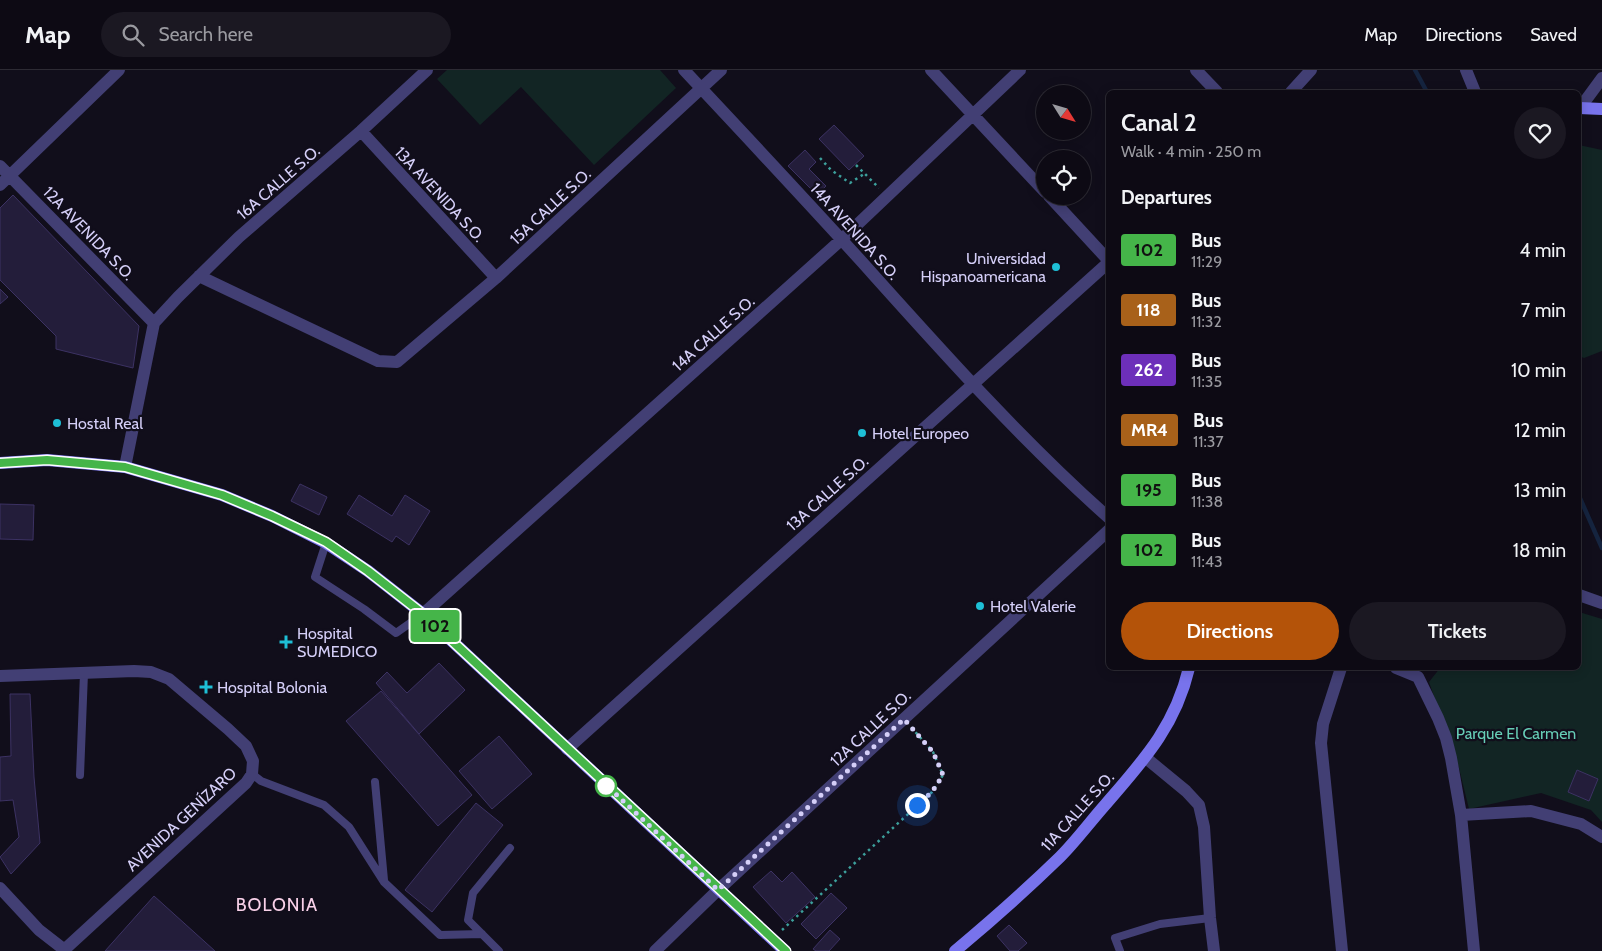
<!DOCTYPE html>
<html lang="en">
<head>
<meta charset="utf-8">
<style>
	:root { --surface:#0d0a14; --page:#1b1822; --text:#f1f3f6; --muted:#9a9aa0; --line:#2d2b34; --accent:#b45309 }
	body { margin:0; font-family:Cabin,sans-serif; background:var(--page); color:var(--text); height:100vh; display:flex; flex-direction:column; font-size:19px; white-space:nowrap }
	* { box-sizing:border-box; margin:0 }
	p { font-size:16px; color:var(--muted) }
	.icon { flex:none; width:28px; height:28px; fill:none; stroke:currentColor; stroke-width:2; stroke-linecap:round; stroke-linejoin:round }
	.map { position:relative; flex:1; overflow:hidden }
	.drawer { position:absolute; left:1106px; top:20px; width:475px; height:580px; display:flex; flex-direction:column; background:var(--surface); border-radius:8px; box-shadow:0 2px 12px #0003,0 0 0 1px var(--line) }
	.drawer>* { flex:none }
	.badge { padding:0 10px; border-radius:4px; font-size:18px; line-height:32px }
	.needle { width:32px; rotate:127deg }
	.fabs { position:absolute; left:1036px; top:15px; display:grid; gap:10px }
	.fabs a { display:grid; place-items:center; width:55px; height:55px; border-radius:50%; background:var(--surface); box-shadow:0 2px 12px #0003,0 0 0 1px var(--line); font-size:25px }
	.you { position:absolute; width:25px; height:25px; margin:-12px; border:4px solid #fff; border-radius:50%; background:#1a73e8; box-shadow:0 0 0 8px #1a73e833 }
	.map>.badge { position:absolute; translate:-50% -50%; box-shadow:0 0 0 2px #fff }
	h2 { padding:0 15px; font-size:19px; line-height:45px }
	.round { display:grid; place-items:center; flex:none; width:52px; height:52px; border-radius:26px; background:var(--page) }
	.headline { display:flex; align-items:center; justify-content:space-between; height:85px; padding:0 15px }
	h1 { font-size:24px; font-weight:600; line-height:38px }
	.cta { display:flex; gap:10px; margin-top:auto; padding:10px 15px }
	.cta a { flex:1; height:58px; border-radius:30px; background:var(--accent); color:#fff; font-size:20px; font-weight:600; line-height:58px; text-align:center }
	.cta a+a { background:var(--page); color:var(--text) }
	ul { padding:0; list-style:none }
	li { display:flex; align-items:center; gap:15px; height:60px; padding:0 15px }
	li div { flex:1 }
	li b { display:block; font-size:19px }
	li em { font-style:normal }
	li .badge { min-width:55px; font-weight:700; text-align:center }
	header { display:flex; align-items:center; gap:30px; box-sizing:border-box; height:70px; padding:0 25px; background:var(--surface); border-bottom:1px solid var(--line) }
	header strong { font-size:24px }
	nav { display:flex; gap:28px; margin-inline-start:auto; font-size:18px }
	.search { width:350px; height:45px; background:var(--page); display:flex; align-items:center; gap:12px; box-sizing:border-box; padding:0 18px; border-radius:28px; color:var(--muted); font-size:19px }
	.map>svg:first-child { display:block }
	.green { fill:#122524 }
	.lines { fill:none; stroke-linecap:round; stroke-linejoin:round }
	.stream { stroke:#15243f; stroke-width:4.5 }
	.building { fill:#231d3a; stroke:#3c3263 }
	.path { stroke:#3c9f9b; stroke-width:2.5; stroke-dasharray:2.5 4; stroke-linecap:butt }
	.lane { stroke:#423f74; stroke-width:8 }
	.street { stroke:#423f74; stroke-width:12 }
	.secondary { stroke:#7873ec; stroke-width:12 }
	.line-casing { stroke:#fff; stroke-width:11 }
	.line { stroke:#45b549; stroke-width:8 }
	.walk { stroke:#d5cff8; stroke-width:5; stroke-dasharray:0 9 }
	.poi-dot { fill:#1ebfd6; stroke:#110e1b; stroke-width:2 }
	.stop-dot { fill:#fff; stroke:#45b549; stroke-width:2.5 }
	.labels { text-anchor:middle; stroke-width:4.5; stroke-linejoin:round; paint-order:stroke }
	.street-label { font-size:16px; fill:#d5cff8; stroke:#110e1b }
	.poi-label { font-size:16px; fill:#d5cff8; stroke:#110e1b; text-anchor:start }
	.park-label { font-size:16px; fill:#66cdb6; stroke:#110e1b }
	.neighbourhood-label { font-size:18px; letter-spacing:1px; fill:#f9d1e9; stroke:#110e1b }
</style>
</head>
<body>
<header>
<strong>Map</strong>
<div class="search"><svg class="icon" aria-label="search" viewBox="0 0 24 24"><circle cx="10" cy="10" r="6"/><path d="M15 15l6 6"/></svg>Search here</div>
<nav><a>Map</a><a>Directions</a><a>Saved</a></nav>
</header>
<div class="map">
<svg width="1602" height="881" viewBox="0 0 1602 881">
	<rect width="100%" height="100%" fill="#110e1b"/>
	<path class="green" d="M447,0H660L676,18L594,95L521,17L480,55L437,9Z
		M1579,75L1602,80V281L1584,288L1579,286Z
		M1579,542L1602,549V752L1591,740L1541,723L1469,739L1459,698L1429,612L1440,598H1579Z"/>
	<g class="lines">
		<path class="stream" d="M1415,0L1427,22
			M1579,426L1602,478"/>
	</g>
	<path class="building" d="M834,55L864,86L849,100L819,69Z
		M805,80L816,92L809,99L826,116L817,125L788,96Z
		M13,125L139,256L133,298L56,279V266L0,210V138Z
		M0,219L8,227L0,234Z
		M300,414L327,427L319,445L291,431Z
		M359,425L392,446L405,425L430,441L409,475L396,466L392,472L347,444Z
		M0,434L34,435L33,470L0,469Z
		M439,593L465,620L419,664L376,613L387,602L407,623Z
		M381,621L472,725L438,756L346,651Z
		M10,624H30L34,707L40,773L11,804L0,787L19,767L13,730L0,731V687L11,686Z
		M499,666L532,704L492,739L459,701Z
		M1577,700L1598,709L1589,731L1568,722Z
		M476,733L503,755L432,842L405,820Z
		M771,801L782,812L792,802L815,827L786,853L753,817Z
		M831,823L847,838L816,869L801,854Z
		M154,826L215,881H105Z
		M1009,855L1027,873L1018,881H1010L997,866Z
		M830,860L840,869L829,881H816L813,879Z"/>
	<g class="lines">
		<path class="path" d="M820,88L831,100L850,113L864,104
			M856,95L879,118
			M782,860L932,722L943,705L933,682L911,657"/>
		<path class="lane" d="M326,473L315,507L364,539L396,563L423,544
			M252,704L261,711L324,735L349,757L384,812L440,865L482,864
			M80,705L84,603
			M375,712L384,810
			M499,881L468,850L473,823L510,778
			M1120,881L1115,868L1160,854L1210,848"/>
		<path class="street" d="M684,0C744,64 803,127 862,192C941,280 1020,369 1109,448
			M931,0L1045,122
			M1196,0L1217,22
			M1466,0L1475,22
			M1291,22L1311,0
			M1580,38L1602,8
			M361,61L496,208
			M0,96L154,253
			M0,115L119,0
			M1049,126L1109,191
			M199,206L378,291L397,292L496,208L721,0
			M125,397L154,253L178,227L239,167L361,61L427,0
			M1579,525L1602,533
			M423,544L841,170L1020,0
			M1341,598L1323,654L1321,673L1342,881
			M1396,598L1418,607
			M0,606L134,601L151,602L169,609L228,659L246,676L253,691L252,704L246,713L63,881
			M1418,607L1438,648L1446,668L1451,688L1461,745L1474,881
			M567,679L1109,192
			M1146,688L1186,721L1199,735L1204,757L1210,848L1214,881
			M1461,745L1531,741L1581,754L1602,767
			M0,818L39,860L66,881
			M655,881L718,820L1109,460"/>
		<path class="secondary" d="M1579,38L1602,39
			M0,393L47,390L125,397L222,425L272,446L326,473L368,501L423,544L785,881
			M955,881C991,851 1026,820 1060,787C1076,771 1090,752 1105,735C1143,691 1175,657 1189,598"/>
	</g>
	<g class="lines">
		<g class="line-casing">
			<path id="line" d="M0,393L47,390L125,397L222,425L272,446L326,472L368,501L423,544L786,881"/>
		</g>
		<use href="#line" class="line"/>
		<path class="walk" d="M606,716L605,714L718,820L904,649L933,682L943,705L932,722L917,735"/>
	</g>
	<g class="poi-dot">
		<circle cx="1056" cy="197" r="5"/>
		<circle cx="57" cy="353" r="5"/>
		<circle cx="862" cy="363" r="5"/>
		<circle cx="980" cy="536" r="5"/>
		<path d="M283.5 564.5h5v5h5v5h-5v5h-5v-5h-5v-5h5z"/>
		<path d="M203.5 609.5h5v5h5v5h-5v5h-5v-5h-5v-5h5z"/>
	</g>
	<circle class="stop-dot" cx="606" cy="716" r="10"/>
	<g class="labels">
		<g class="street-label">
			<text transform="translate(278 112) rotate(-41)" y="6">16A CALLE S.O.</text>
			<text transform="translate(440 124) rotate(47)" y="6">13A AVENIDA S.O.</text>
			<text transform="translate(550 136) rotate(-43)" y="6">15A CALLE S.O.</text>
			<text transform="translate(855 161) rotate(48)" y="6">14A AVENIDA S.O.</text>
			<text transform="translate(89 163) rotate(46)" y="6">12A AVENIDA S.O.</text>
			<text transform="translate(713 263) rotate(-42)" y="6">14A CALLE S.O.</text>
			<text transform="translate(827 423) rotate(-42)" y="6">13A CALLE S.O.</text>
			<text transform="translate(870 658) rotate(-43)" y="6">12A CALLE S.O.</text>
			<text transform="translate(1077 741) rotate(-48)" y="6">11A CALLE S.O.</text>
			<text transform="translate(181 749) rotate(-43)" y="6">AVENIDA GENÍZARO</text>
		</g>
		<g class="poi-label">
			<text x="1046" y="194" text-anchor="end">Universidad<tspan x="1046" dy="18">Hispanoamericana</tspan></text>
			<text x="67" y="359">Hostal Real</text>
			<text x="872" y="369">Hotel Europeo</text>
			<text x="990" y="542">Hotel Valerie</text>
			<text x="297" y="569">Hospital<tspan x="297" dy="18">SUMEDICO</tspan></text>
			<text x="217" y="623">Hospital Bolonia</text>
		</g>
		<g class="park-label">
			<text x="1516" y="669">Parque El Carmen</text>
		</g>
		<g class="neighbourhood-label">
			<text x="277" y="841">BOLONIA</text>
		</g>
	</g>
</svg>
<div class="fabs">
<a><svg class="needle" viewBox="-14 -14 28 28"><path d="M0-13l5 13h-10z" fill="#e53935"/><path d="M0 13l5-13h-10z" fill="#9a9aa0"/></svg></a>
<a><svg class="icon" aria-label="locate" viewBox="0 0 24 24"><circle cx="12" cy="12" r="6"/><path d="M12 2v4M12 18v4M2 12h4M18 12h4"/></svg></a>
</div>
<div class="you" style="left:917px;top:735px"></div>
<b class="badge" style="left:435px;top:556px;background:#45b549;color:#111">102</b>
<section class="drawer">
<div class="headline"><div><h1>Canal 2</h1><p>Walk · 4 min · 250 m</p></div><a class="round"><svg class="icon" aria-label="heart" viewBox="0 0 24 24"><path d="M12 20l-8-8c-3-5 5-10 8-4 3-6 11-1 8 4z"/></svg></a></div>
<h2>Departures</h2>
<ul>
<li><span class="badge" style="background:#45b549;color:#111">102</span><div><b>Bus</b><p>11:29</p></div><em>4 min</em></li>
<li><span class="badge" style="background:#a8611a;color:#fff">118</span><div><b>Bus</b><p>11:32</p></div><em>7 min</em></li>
<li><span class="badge" style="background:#6d2fba;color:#fff">262</span><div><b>Bus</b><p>11:35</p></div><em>10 min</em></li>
<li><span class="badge" style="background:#a8611a;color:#fff">MR4</span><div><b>Bus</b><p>11:37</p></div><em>12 min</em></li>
<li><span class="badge" style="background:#45b549;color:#111">195</span><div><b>Bus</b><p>11:38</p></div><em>13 min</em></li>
<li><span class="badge" style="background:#45b549;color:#111">102</span><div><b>Bus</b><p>11:43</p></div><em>18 min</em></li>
</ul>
<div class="cta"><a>Directions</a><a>Tickets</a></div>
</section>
</div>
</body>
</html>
